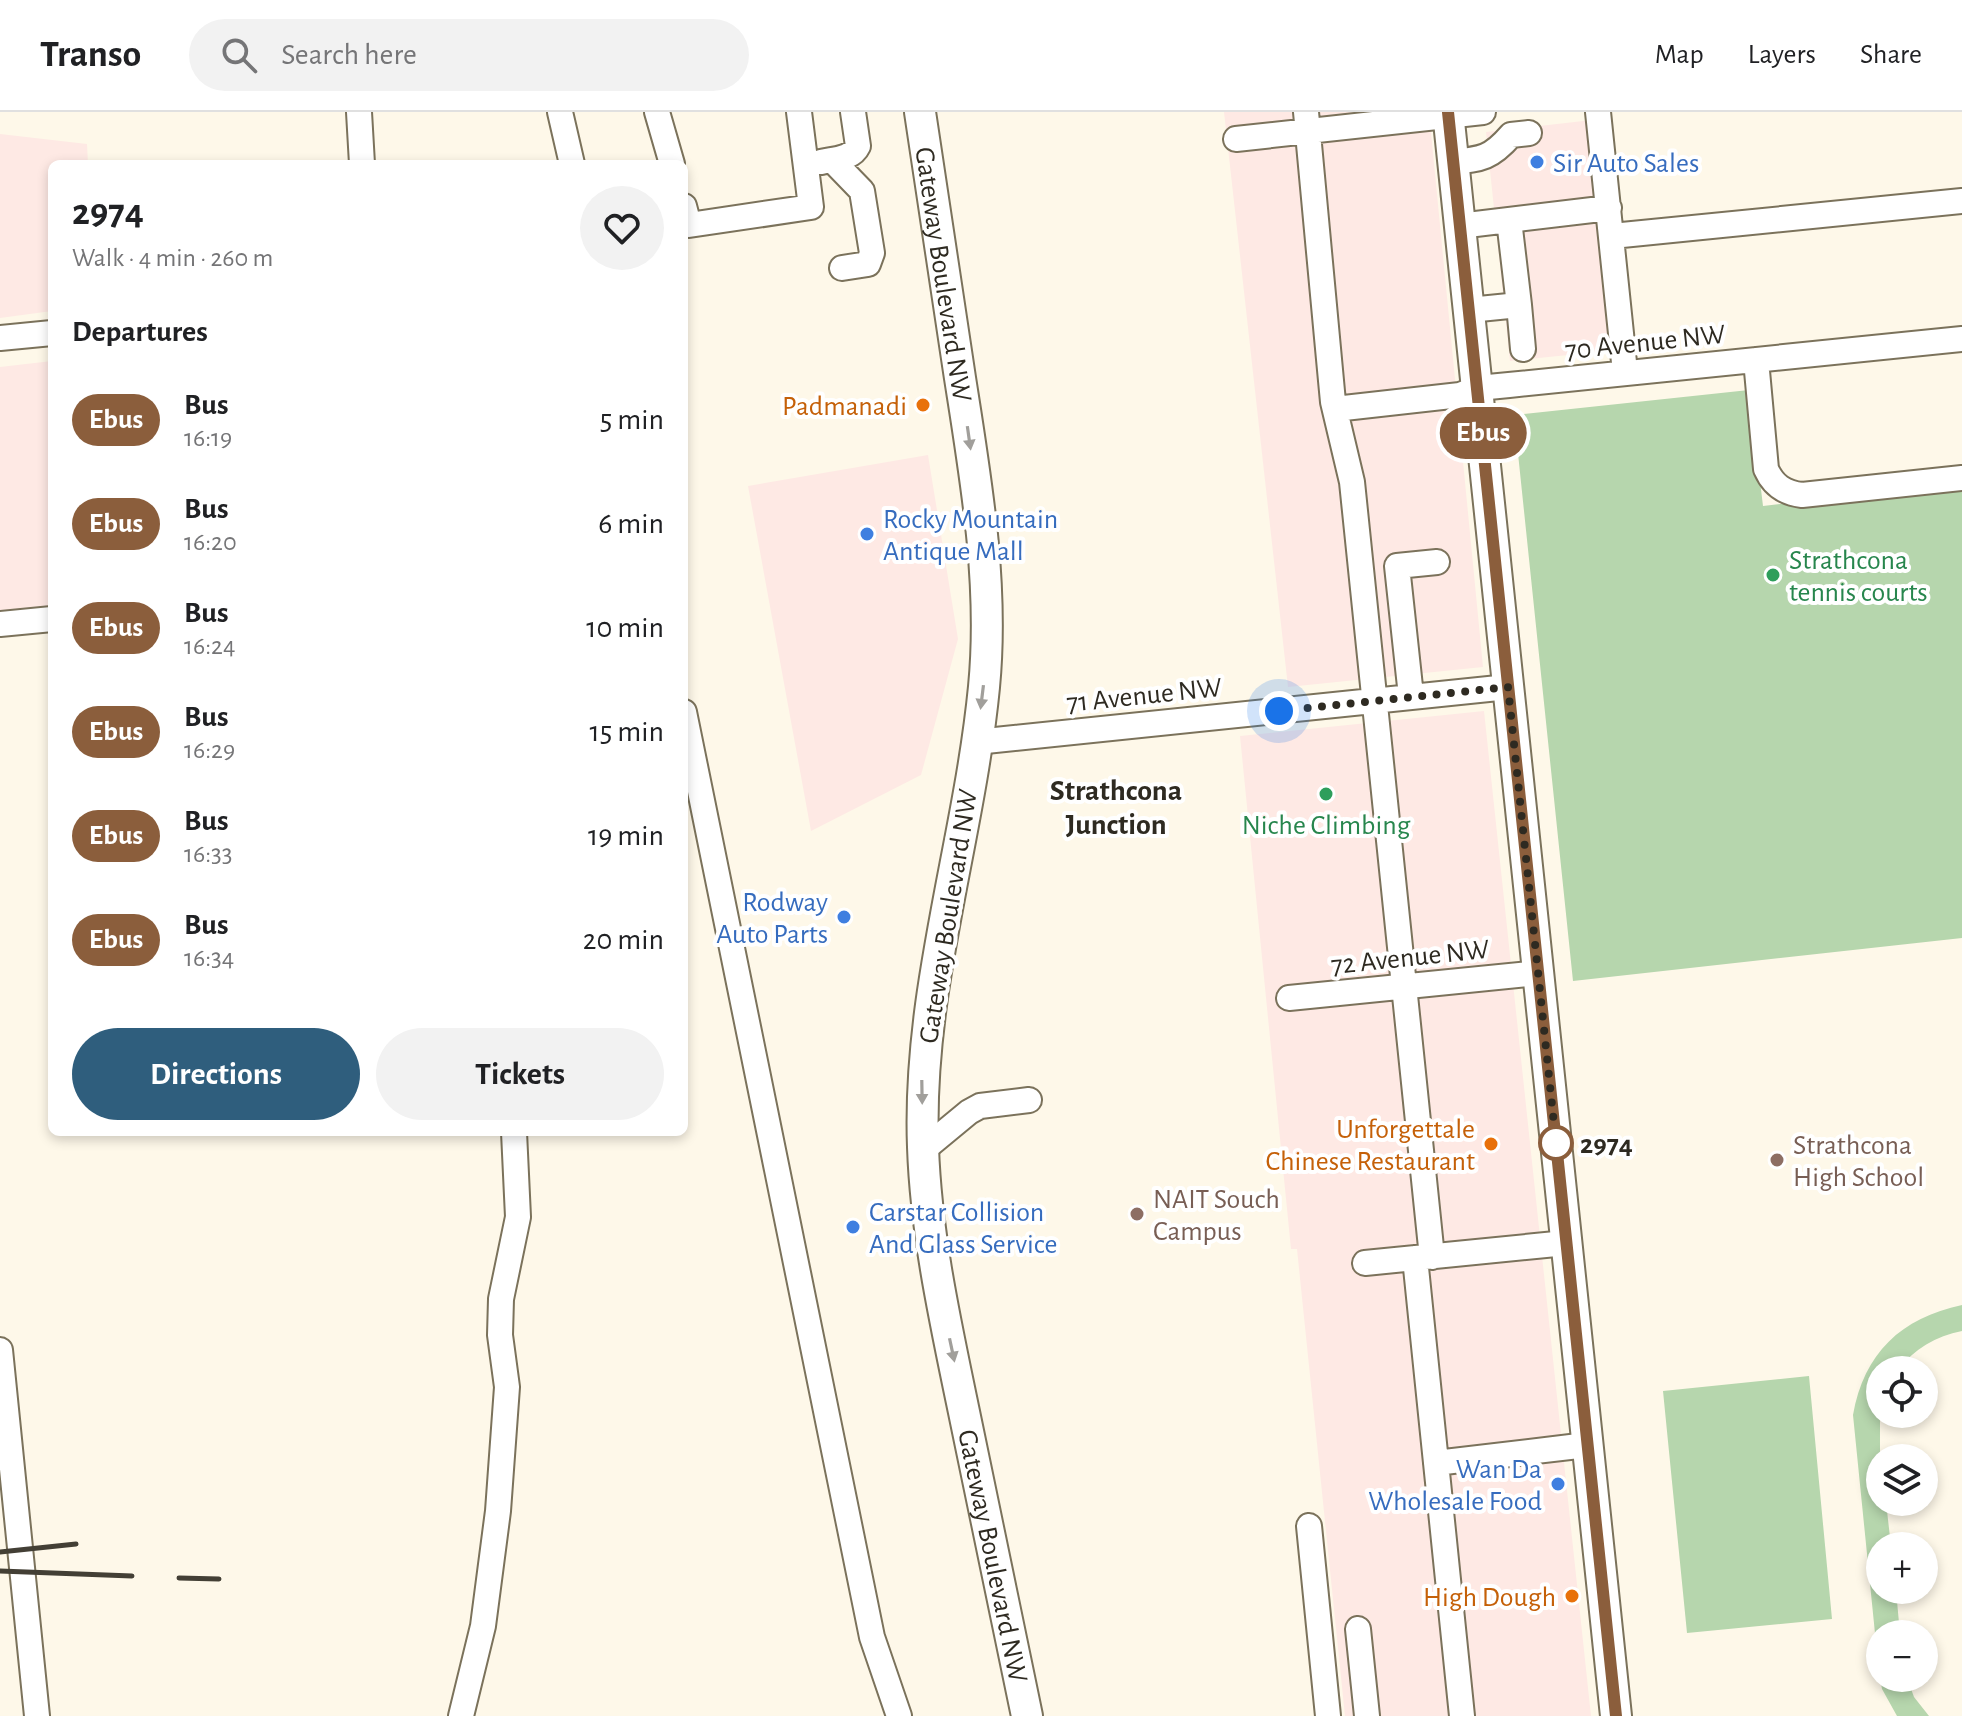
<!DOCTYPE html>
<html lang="en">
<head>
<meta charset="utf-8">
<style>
	:root { --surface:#fff; --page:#f2f2f2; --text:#202124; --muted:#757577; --line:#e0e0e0; --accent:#2f5e7d }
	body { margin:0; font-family:"Alegreya Sans",sans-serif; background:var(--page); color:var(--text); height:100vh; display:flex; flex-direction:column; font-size:30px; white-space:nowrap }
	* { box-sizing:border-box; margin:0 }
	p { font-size:26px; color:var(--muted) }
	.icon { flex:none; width:44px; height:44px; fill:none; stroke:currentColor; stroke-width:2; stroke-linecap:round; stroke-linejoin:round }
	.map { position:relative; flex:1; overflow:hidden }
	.sheet { position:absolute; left:48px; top:48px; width:640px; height:976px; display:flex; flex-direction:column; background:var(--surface); border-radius:12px; box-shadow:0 4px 12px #0003 }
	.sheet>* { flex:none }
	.badge { padding:0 16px; border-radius:26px; font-size:28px; line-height:52px }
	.tools { position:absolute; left:1866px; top:1244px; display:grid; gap:16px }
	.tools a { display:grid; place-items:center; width:72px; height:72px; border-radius:50%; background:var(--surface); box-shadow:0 4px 12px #0003; font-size:40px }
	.you { position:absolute; width:40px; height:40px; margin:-20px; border:6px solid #fff; border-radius:50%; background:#1a73e8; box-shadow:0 0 0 12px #1a73e833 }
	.map>.badge { position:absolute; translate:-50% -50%; box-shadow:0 0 0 4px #fff }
	h2 { padding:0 24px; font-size:30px; line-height:72px }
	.round { display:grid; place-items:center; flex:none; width:84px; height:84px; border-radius:42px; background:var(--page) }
	.overview { display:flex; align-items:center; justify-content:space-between; height:136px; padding:0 24px }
	h1 { font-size:38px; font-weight:600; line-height:60px }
	.button { display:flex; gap:16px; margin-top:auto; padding:16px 24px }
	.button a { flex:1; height:92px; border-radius:48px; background:var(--accent); color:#fff; font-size:32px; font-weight:600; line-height:92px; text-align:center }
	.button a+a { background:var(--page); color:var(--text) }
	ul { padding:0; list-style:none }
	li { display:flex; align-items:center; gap:24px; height:104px; padding:0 24px }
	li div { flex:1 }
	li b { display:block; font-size:30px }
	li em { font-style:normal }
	li .badge { min-width:88px; font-weight:700; text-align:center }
	header { display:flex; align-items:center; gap:48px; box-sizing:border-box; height:112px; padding:0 40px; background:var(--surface); border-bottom:2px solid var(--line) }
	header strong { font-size:38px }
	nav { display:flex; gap:44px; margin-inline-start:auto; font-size:28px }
	.search { width:560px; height:72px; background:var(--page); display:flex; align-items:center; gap:20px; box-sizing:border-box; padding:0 28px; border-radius:44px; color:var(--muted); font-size:30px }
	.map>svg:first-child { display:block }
	.commercial { fill:#fee9e4 }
	.green { fill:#b6d6ad }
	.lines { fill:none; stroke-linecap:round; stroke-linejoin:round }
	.minor-casing { stroke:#7b725b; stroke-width:28 }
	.major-casing { stroke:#7b725b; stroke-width:34 }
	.minor { stroke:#fff; stroke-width:24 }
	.major { stroke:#fff; stroke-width:30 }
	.rail { stroke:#433f35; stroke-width:5 }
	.oneway { fill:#a19f9b }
	.line-casing { stroke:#fff; stroke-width:18 }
	.line { stroke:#8b5e3c; stroke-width:12 }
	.walk { stroke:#2e2a21; stroke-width:8; stroke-dasharray:0 14.4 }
	.shop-dot { fill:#3f7fe0; stroke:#fff; stroke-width:3 }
	.food-dot { fill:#e8710a; stroke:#fff; stroke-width:3 }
	.leisure-dot { fill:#2e9e5b; stroke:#fff; stroke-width:3 }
	.stop-dot { fill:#fff; stroke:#8b5e3c; stroke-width:4 }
	.education-dot { fill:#8d6e63; stroke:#fff; stroke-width:3 }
	.labels { text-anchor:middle; stroke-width:8; stroke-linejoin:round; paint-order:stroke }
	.shop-label { font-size:28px; fill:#366cbe; stroke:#fff; text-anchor:start }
	.street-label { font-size:28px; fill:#2e2a21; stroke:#fff }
	.food-label { font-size:28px; fill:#c56008; stroke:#fff; text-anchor:end }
	.leisure-label { font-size:28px; fill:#27864d; stroke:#fff; text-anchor:start }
	.stop-label { font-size:28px; font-weight:bold; fill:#2e2a21; stroke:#fff; text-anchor:start }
	.education-label { font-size:28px; fill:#785e54; stroke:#fff; text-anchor:start }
	.neighbourhood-label { font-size:30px; font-weight:bold; fill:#2e2a21; stroke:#fff }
</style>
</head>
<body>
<header>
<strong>Transo</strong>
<div class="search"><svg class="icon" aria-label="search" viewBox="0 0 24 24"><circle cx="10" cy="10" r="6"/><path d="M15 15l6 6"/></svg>Search here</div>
<nav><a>Map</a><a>Layers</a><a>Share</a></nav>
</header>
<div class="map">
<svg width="1962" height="1604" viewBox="0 0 1962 1604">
	<rect width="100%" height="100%" fill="#fef8e9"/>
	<path class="commercial" d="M1224,0H1429L1483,555L1288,575Z
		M1592,8L1617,238L1510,249L1486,20Z
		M0,22L87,32L88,52H52V199L0,206Z
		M52,249V518L31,521L27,497L0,499V255Z
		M928,343L958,527L921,663L811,719L748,374Z
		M1484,599L1591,1604H1345L1297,1137H1291L1240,624Z"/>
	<path class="green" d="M1749,278L1763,394L1962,372V826L1573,869L1514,303Z
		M1962,1193V1219C1936,1224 1914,1237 1898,1258H1880V1390H1886L1891,1434H1880V1478H1896L1900,1522H1880V1566H1907L1914,1585L1929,1604H1897L1882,1577L1879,1561L1853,1303C1864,1241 1901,1206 1962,1193Z
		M1809,1264L1832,1507L1687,1521L1663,1279Z"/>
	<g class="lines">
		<g class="minor-casing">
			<path id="minor" d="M359,0L362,52
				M560,0L572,52
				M657,0L672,52
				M1306,0L1333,290L1352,370L1432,1145
				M1598,0L1625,260
				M1236,27L1483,0
				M832,48L862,79L872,141L868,152L842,156
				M821,50C834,47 852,47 858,34L853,0
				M1453,50C1482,47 1491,46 1511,23L1529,21
				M684,94L689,113L811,95L799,0
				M1509,108L1609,96
				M1459,114L1509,108L1519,193L1469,198
				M1612,124L1962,89
				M1519,193L1523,237
				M0,226L52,221
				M1756,248L1766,357C1773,373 1784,381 1802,383L1962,366
				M1335,297L1460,283L1478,276L1509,273L1962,227
				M0,512L52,507
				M1411,584L1397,454L1437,450
				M684,600L872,1525L899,1604
				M976,630L1508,575
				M1289,886L1538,861
				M923,1038L969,1000L980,994L1029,988
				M1415,1146L1462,1604
				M1365,1151L1566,1131
				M0,1238L37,1604
				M1436,1351L1587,1333
				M1309,1414L1328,1604
				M1358,1517L1367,1604
				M461,1604L483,1514L498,1399L507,1275L500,1223L501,1187L518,1105L514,1020"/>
		</g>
		<g class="major-casing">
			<g id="major">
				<path id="s1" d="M920,0C933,89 946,178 960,266C976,368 994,472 984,575C969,729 917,878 923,1035C926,1124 946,1213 964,1300C985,1401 1006,1503 1027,1604"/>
				<path d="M1448,0L1616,1604"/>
			</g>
		</g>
		<use href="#minor" class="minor"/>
		<use href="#major" class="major"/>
		<path class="rail" d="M0,1440L76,1432
			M0,1459L132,1464
			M179,1466L219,1467"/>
	</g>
	<defs><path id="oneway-solid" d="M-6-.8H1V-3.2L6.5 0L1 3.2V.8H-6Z" transform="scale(2)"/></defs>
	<g class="oneway">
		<use href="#oneway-solid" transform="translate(969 326) rotate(82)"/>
		<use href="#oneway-solid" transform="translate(982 585) rotate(97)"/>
		<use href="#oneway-solid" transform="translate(922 980) rotate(89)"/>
		<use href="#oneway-solid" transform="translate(952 1238) rotate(78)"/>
	</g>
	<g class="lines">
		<g class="line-casing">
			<path id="line" d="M1448,0L1616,1604"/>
		</g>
		<use href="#line" class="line"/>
		<path class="walk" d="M1279,599L1508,575L1556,1031"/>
	</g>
	<g class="shop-dot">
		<circle cx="1537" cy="50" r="8"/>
		<circle cx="867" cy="422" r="8"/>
		<circle cx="844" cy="805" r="8"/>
		<circle cx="853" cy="1115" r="8"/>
		<circle cx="1558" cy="1372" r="8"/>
	</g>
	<g class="food-dot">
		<circle cx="923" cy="293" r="8"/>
		<circle cx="1491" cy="1032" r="8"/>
		<circle cx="1572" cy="1484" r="8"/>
	</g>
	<g class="leisure-dot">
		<circle cx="1773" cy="463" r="8"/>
		<circle cx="1326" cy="682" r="8"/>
	</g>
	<circle class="stop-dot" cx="1556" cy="1031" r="16"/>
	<g class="education-dot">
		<circle cx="1777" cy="1048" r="8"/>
		<circle cx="1137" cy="1102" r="8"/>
	</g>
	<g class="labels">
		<g class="shop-label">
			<text x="1553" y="60">Sir Auto Sales</text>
			<text x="883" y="416">Rocky Mountain<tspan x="883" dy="32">Antique Mall</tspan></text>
			<text x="828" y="799" text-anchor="end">Rodway<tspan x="828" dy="32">Auto Parts</tspan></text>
			<text x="869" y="1109">Carstar Collision<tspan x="869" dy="32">And Glass Service</tspan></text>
			<text x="1542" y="1366" text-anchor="end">Wan Da<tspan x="1542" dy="32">Wholesale Food</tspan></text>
		</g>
		<g class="street-label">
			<text dy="10" stroke="none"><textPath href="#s1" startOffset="164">Gateway Boulevard NW</textPath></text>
			<text transform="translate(1645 229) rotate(-6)" y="10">70 Avenue NW</text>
			<text transform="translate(1144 582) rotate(-6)" y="10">71 Avenue NW</text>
			<text transform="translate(947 804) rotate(-81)" y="10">Gateway Boulevard NW</text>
			<text transform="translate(1410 844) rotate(-6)" y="10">72 Avenue NW</text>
			<text dy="10" stroke="none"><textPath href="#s1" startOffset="1460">Gateway Boulevard NW</textPath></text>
		</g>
		<g class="food-label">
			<text x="907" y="303">Padmanadi</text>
			<text x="1475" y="1026">Unforgettale<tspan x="1475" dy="32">Chinese Restaurant</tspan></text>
			<text x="1556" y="1494">High Dough</text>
		</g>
		<g class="leisure-label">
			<text x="1789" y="457">Strathcona<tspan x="1789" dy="32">tennis courts</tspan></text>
			<text x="1326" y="722" text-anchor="middle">Niche Climbing</text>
		</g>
		<g class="stop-label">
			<text x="1580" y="1041">2974</text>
		</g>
		<g class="education-label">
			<text x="1793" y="1042">Strathcona<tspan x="1793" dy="32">High School</tspan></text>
			<text x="1153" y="1096">NAIT Souch<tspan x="1153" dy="32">Campus</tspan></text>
		</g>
		<g class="neighbourhood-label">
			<text x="1116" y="688">Strathcona<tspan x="1116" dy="34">Junction</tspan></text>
		</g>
	</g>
</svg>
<div class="tools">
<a><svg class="icon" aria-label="locate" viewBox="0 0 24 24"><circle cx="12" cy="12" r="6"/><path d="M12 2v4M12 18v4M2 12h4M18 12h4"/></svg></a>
<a><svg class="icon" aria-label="layers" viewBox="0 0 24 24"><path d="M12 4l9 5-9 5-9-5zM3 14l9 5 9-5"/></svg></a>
<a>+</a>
<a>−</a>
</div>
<div class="you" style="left:1279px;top:599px"></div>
<b class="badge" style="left:1483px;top:321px;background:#8b5e3c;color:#fff">Ebus</b>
<section class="sheet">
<div class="overview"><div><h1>2974</h1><p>Walk · 4 min · 260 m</p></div><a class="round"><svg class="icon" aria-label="heart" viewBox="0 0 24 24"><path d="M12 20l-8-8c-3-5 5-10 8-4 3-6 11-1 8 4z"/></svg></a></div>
<h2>Departures</h2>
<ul>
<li><span class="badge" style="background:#8b5e3c;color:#fff">Ebus</span><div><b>Bus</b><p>16:19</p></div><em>5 min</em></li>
<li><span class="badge" style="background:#8b5e3c;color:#fff">Ebus</span><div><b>Bus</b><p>16:20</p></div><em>6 min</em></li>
<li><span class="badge" style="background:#8b5e3c;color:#fff">Ebus</span><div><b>Bus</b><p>16:24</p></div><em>10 min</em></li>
<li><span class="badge" style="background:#8b5e3c;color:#fff">Ebus</span><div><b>Bus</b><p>16:29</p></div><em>15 min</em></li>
<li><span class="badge" style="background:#8b5e3c;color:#fff">Ebus</span><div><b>Bus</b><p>16:33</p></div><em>19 min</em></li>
<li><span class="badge" style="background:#8b5e3c;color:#fff">Ebus</span><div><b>Bus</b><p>16:34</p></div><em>20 min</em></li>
</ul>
<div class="button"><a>Directions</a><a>Tickets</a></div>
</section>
</div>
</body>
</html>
